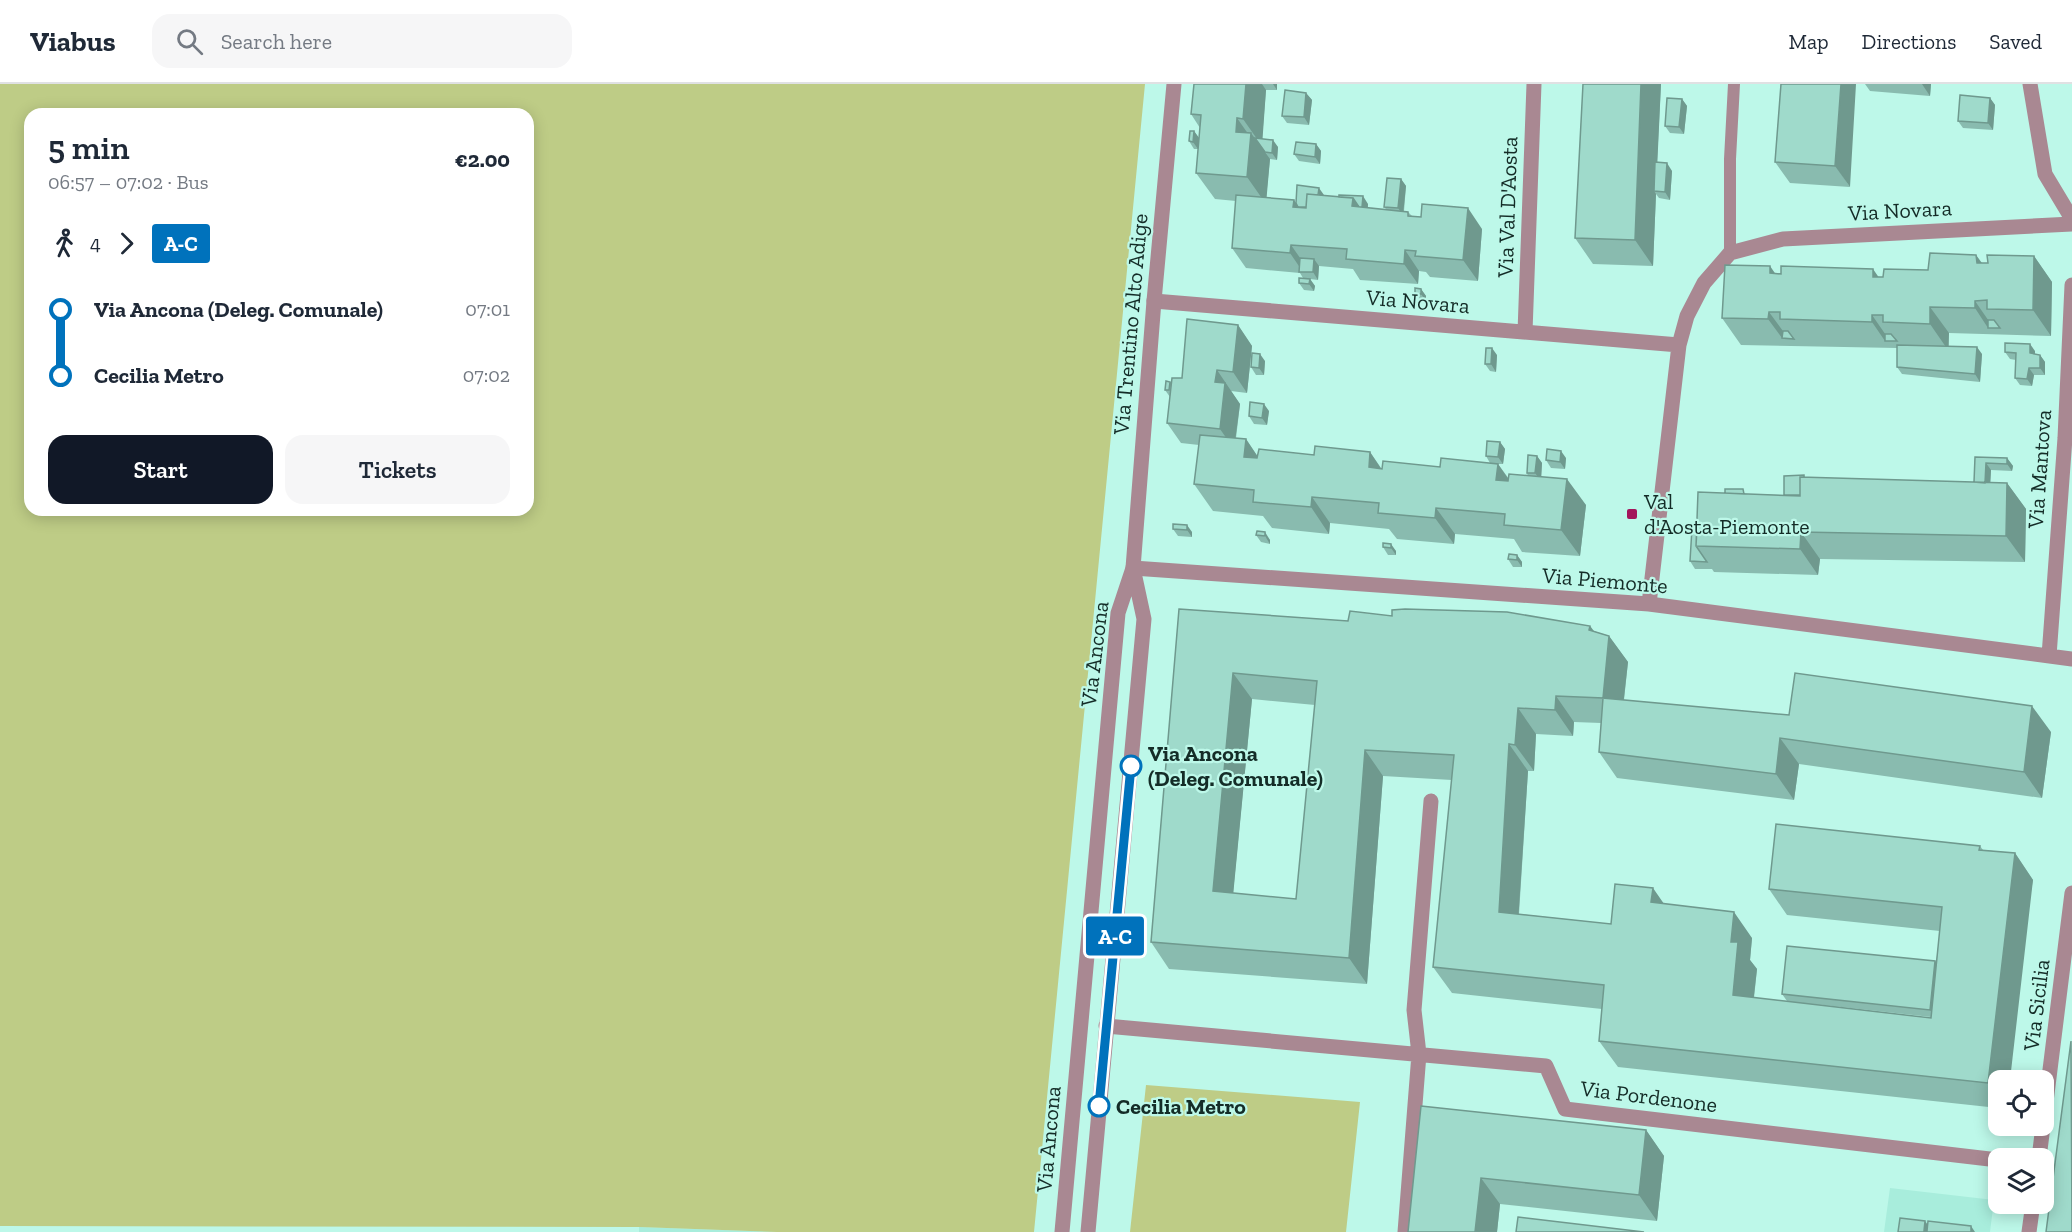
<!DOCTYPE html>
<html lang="en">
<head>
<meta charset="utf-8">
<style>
	:root { --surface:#fff; --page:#f6f6f7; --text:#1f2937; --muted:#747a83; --line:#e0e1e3; --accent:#111827 }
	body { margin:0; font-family:"Zilla Slab",serif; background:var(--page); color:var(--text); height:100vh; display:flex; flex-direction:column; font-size:22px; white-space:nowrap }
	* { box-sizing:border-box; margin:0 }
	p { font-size:20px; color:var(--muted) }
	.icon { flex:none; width:33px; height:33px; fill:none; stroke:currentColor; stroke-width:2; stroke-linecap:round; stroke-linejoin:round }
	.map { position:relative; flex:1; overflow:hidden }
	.drawer { position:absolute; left:24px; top:24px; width:510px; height:408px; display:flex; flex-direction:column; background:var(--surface); border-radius:18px; box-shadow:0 3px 15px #0003 }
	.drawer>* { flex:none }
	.badge { padding:0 12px; border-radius:4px; font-size:21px; line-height:39px }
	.fabs { position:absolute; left:1988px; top:986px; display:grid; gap:12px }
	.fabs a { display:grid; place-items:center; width:66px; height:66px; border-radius:12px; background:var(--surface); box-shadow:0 3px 15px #0003; font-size:30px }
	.map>.badge { position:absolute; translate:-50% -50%; box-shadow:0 0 0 3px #fff }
	.legs { display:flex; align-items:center; gap:9px; height:66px; padding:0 24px; font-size:20px }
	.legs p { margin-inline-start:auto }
	.overview { display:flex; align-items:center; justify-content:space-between; height:102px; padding:0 24px }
	h1 { font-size:33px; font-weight:600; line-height:45px }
	.button { display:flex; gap:12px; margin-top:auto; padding:12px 24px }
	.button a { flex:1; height:69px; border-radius:18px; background:var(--accent); color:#fff; font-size:24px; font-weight:600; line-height:69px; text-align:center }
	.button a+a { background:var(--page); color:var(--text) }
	ul { padding:0 24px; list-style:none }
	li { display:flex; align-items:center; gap:21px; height:66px; font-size:22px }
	li i { display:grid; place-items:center; width:9px; height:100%; margin:0 8px; background:currentColor }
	li i::after { content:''; width:15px; height:15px; margin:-8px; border:4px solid; border-radius:50%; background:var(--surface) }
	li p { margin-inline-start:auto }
	li:first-child i { background:linear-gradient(#0000 50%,currentColor 0) }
	li:last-child i { background:linear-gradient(currentColor 50%,#0000 0) }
	header { display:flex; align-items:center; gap:36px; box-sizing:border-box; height:84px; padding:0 30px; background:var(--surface); border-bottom:2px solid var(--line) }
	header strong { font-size:28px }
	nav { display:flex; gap:33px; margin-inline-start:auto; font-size:21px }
	.search { width:420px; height:54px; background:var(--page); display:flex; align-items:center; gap:15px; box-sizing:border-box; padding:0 21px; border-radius:18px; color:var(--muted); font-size:22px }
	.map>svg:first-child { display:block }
	.built { fill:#a8eddc }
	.green { fill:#becc86; fill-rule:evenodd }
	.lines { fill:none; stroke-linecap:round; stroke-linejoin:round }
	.service { stroke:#a98892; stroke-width:12 }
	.minor { stroke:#a98892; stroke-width:15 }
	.tertiary { stroke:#a98892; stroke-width:15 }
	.wall { fill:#89bbaf; fill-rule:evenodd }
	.shaded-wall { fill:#6f998e }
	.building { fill:#9fdacb; stroke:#6f998e; stroke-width:1.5; fill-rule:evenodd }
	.line-1-casing { stroke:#fff; stroke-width:14 }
	.line-1 { stroke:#0072bc; stroke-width:9 }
	.poi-dot { fill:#a3155b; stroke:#bdf8e9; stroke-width:2 }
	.stop-1-dot { fill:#fff; stroke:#0072bc; stroke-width:3 }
	.labels { text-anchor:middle; stroke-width:4.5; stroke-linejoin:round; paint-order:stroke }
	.street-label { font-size:22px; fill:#142c27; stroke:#bdf8e9 }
	.poi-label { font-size:22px; fill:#142c27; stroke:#bdf8e9; text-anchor:start }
	.stop-label { font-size:22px; font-weight:bold; fill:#142c27; stroke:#bdf8e9; text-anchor:start }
</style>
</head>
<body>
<header>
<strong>Viabus</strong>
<div class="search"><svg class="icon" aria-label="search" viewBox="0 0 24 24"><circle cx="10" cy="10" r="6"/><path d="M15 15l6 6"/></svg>Search here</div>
<nav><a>Map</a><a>Directions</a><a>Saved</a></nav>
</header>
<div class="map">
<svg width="2072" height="1148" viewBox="0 0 2072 1148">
	<rect width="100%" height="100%" fill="#bdf8e9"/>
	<path class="built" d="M1890,1104L1994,1116L1990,1148H1884Z
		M639,1143L777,1148H639Z"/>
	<path class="green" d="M0,0H1145L1034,1148H777L639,1143L0,1142ZM30,30H528V426H30Z
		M1146,1001L1360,1018L1346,1148H1130Z"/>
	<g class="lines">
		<path class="service" d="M1730,169V75L1734,0"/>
		<path class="minor" d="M2030,0L2045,90L2072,135
			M1154,217L1679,261
			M1525,248L1534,0
			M1133,484L1649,520L2072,575
			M1649,520L1679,261L1687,232L1704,199L1730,169L1783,155L2072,140
			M2049,572L2065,354L2072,201
			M1106,942L1546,982L1565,1025L1998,1076
			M2039,1074L2072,809
			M1405,1148L1419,970L1414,926L1431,717
			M2029,1148L2033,1119"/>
		<path class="tertiary" d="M1062,1148L1118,529L1133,484L1154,217L1174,0
			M1088,1148L1144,535L1133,484"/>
	</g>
	<path class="wall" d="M1194,0H1277V6H1266L1262,55L1278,63L1277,76L1270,75L1266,114L1294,116L1296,119L1324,111L1368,120V124L1387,126L1384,123L1401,95L1406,102L1404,127L1408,128L1412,132L1482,145L1478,197L1430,193L1426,188L1419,187L1418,200L1360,196L1353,185L1319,182L1318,196L1310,195L1315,202L1314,207L1304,206L1299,199L1303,194L1300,189L1246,184L1232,164L1236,117L1215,115L1196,89L1198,65H1194L1189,57L1194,47L1199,54L1200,44L1191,30Z
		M1583,0H1661L1657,78L1672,87L1670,116L1659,114L1656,110L1653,182L1593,180L1575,154Z
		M1781,0L1850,103L1790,99L1775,78Z
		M1865,0H1931L1930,12L1870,7Z
		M1306,9L1312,16L1309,41L1287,39L1282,32Z
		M1990,14L1995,21L1993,46L1963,44L1958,37Z
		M1682,15L1687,22L1684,50L1670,49L1665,42Z
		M1316,60L1321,67L1320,80L1299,77L1294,70Z
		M1976,171L1982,179H1988L2034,172L2052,198L2051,252L1949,249V262L1982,270L1980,298L1902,290L1897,283V264L1741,261L1722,234L1775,189L1883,193L1928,186Z
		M1421,205L1426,212V217L1420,216L1415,209Z
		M1238,241L1252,262L1247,309L1231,307L1240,320L1236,354L1246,355L1258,373L1370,368L1381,384L1440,383L1490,379L1486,372L1500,358L1505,365L1503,380H1498L1509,395L1528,392L1527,389L1537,372L1542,379L1541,393L1586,421L1580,472L1522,468L1514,455L1455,450L1454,460L1397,455L1389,445L1330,439L1329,450L1272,444L1263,432L1213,427L1194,400L1199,361L1181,359L1167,339L1170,313L1165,306L1170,298L1172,300L1182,294Z
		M2035,267V270L2040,271L2045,278V291H2034L2032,302L2020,301L2015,294L2016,276L2010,275L2005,268Z
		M1497,271L1496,288L1490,287L1485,280Z
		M1265,277L1264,291H1256L1251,283Z
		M1269,327L1267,341L1254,340L1249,332Z
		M1975,373L2007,374L2013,382L2012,387L1991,386L1990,399H2007L2026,425L2025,478L1820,475L1818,491L1714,488L1712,485H1695L1690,477L1697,444L1746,410L1784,411L1804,391L1805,394L1974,398Z
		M1566,374L1565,385L1551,384L1546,376Z
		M1173,440L1192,448V453L1178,452L1173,445Z
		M1257,447L1270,456V460L1261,458L1256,451Z
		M1383,459L1396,467V471H1388L1383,463Z
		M1517,471L1522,478V483H1513L1508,475Z
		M1179,525L1348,537L1392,532L1590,542L1594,547L1609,552L1628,578L1624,616L1789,631L2051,648L2042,714L1799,680L1794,716L1617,694L1599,668L1601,639L1574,638L1573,652L1536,650L1534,687H1528L1519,830L1611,840L1664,820L1752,854L1750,876L1757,885L1754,914L1787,917L1782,910L1935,877L1936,879L1940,847L1787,831L1769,805L1980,762L1983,766L2015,769L2033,796L1998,996V1024L1618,983L1599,957L1602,925L1452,909L1433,883L1452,696L1383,692L1367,900L1169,885L1151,858ZM1252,615L1315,621L1296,815L1233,809ZM1806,919L1931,933V934Z
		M1421,1022L1646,1046L1664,1072L1657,1137L1500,1120L1497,1148H1408Z"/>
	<path class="shaded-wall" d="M1246,0H1262L1266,6L1262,62L1243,35Z
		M1273,0H1277V6Z
		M1641,0H1661L1656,107H1654L1656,110L1653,182L1635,156Z
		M1841,0H1856L1850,103L1835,82Z
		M1922,0H1931L1930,12Z
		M1306,9L1312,16L1309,41L1304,33Z
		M1990,14L1995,21L1993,46L1988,39Z
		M1682,15L1687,22L1684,50L1679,43Z
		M1237,34L1251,54V49L1270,75L1266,120L1247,93L1236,48Z
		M1194,47L1199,54L1198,65L1193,58Z
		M1273,56L1278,63L1277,76L1272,69Z
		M1316,60L1321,67L1320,80L1315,73Z
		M1667,79L1672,87L1670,116L1665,108Z
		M1401,95L1406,102L1403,131L1398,124Z
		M1319,104L1324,111L1322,131L1317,123Z
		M1363,112L1368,120L1366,143L1352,122L1353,114Z
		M1294,116L1308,137L1293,123Z
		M1468,124L1482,145L1478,197L1463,176Z
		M1291,161L1305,181L1303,188L1290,169Z
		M1405,166L1419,187L1418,200L1404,180Z
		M1976,171L1994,197L1977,179Z
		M2034,172L2052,198L2051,252L2033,226Z
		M1314,175L1319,182L1318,196L1313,188Z
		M1770,182L1788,208L1770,189Z
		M1873,185L1891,211L1873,193Z
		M1310,195L1315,202L1314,207L1309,200Z
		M1421,205L1426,212V217L1421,210Z
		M1975,217L1993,243L1988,244L1975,224Z
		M1930,223L1949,249L1948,266L1930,240Z
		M1769,228L1788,254H1782L1768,235Z
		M1872,231L1890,257H1885L1872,238Z
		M1238,241L1252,262L1247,309L1233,288Z
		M2030,260L2035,267V276L2030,269Z
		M1977,263L1982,270L1980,298L1975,290Z
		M1492,264L1497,271L1496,288L1491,280Z
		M1260,270L1265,277L1264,291L1259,284Z
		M2040,271L2045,278V291L2040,284Z
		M2029,284L2034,291L2032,302L2027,295Z
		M1217,286L1240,320L1234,365L1220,345L1215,298Z
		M1264,320L1269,327L1267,341L1262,334Z
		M1246,355L1264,382L1244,373Z
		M1500,358L1505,365L1503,380L1498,373Z
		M1561,367L1566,374L1565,385L1560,378Z
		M1370,368L1388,395L1369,383Z
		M1537,372L1542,379L1541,397L1535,389Z
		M2007,374L2013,382L2012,387L2007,380Z
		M1986,379L1991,386L1989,424L1984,417Z
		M1498,380L1516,406L1496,396Z
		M1567,395L1586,421L1580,472L1561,446Z
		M2007,399L2026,425L2025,478L2006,452Z
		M1312,413L1330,439L1329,450L1311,423Z
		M1436,424L1455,450L1454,460L1435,434Z
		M1187,441L1192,448V453L1187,446Z
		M1265,448L1270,456V460L1265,452Z
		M1801,448L1820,475L1818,491L1800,465Z
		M1391,460L1396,467V471L1391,464Z
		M1517,471L1522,478V483L1517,476Z
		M1590,542L1608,567L1609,552L1628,578L1621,640L1603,614L1589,546Z
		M1233,589L1252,615L1231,833L1213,807Z
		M1556,612L1574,638L1573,652L1555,626Z
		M2032,622L2051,648L2042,714L2024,688Z
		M1518,624L1536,650L1534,687L1515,661Z
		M1780,654L1799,680L1794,716L1776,690Z
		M1509,660L1528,687L1517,854L1499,828Z
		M1365,666L1383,692L1367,900L1349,874Z
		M2015,769L2033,796L2010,996H1998V1012L1988,999Z
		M1653,804L1671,830L1651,818Z
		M1734,828L1752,854L1750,876L1757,885L1751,937L1733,911L1731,858Z
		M1935,877L1940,884L1935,933L1930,926Z
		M1646,1046L1664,1072L1657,1137L1639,1111Z
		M1481,1094L1500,1120L1497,1148H1475Z
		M1925,1137L1930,1144V1148L1924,1147Z
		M1971,1142L1975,1148H1971Z"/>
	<path class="building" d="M1194,0H1246L1243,35L1237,34L1236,48L1251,49L1247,93L1196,89L1201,31L1191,30Z
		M1583,0H1641L1635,156L1575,154Z
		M1781,0H1841L1835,82L1775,78Z
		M1285,6L1306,9L1304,33L1282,32Z
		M1960,11L1990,14L1988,39L1958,37Z
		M1667,14L1682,15L1679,43L1665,42Z
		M1190,47H1194L1193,58L1189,57Z
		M1255,54L1273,56L1272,69L1265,68Z
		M1296,58L1316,60L1315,73L1294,70Z
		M1655,78L1667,79L1665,108L1654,107Z
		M1387,94L1401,95L1398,124L1384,123Z
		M1297,101L1319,104L1318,111L1307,110L1306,123H1298L1296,119Z
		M1307,110L1353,114L1352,122L1408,128V132L1421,133L1422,120L1468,124L1463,176L1415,172L1416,167L1405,166L1404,180L1346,175L1347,165L1291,161L1290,169L1232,164L1236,111L1294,116L1293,123L1306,124Z
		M1339,111L1363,112L1362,123H1359L1353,114L1339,113Z
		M1930,169L1976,171L1977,179H1988L1987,171L2034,172L2033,226L1987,225V216L1975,217V224L1930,223V240L1883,238V231H1872V238L1780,235V228H1769L1768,235L1722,234L1725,181L1770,182V189L1781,190V182L1873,185V193H1883L1884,185L1928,186Z
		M1300,174L1314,175L1313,188H1299Z
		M1299,194L1310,195L1309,200L1299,199Z
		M1415,204L1421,205V210L1415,209Z
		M1187,235L1238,241L1233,288L1217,286L1215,298L1225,299L1220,345L1167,339L1172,294H1182Z
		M1988,236H1994L2000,244H1988Z
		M1783,247H1788L1794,255L1782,254Z
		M1885,250H1891L1897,257H1885Z
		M2005,259L2030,260V269L2040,271V284H2029L2027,295L2015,294L2016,269L2005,268Z
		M1897,261L1977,263L1975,290L1897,283Z
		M1486,264H1492L1491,280H1485Z
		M1252,269L1260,270L1259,284L1251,283Z
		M1166,297L1170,298L1169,306H1165Z
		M1250,318L1264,320L1262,334L1249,332Z
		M1200,351L1246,355L1244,373L1257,374L1259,365L1314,371L1315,362L1370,368L1369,383L1382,385L1383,377L1440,383L1441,374L1498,380L1496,396L1508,397L1509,390L1567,395L1561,446L1504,441L1505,430L1436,424L1435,434L1378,429L1379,419L1312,413L1311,423L1253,418L1254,406L1194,400Z
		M1487,357L1500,358L1498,373L1486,372Z
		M1547,365L1561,367L1560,378L1546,376Z
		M1528,371L1537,372L1535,389H1527Z
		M1975,373L2007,374V380L1986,379L1985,399L1974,398Z
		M1804,391V393H1800V411H1784V392Z
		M1800,393L2007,399L2006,452L1801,448L1800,465L1696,462L1698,408L1800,412Z
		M1725,405H1743L1744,410L1725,409Z
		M1173,440L1187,441V446L1173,445Z
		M1692,444H1697L1696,462L1707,478L1690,477Z
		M1257,447L1265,448V452L1256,451Z
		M1383,459L1391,460V464L1383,463Z
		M1509,470L1517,471V476L1508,475Z
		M1179,525L1348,537L1350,527L1392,532V526L1405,525L1507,528L1590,542L1589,546L1609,552L1603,614L1789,631L1795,589L2032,622L2024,688L1780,654L1776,690L1599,668L1603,614L1556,612L1555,626L1518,624L1515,661L1509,660L1499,828L1611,840L1615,800L1653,804L1651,818L1734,828L1731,858H1738L1733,911L1931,934L1942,823L1769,805L1776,740L1980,762L1979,766L2015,769L1988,999L1599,957L1604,901L1433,883L1454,671L1365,666L1349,874L1151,858ZM1233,589L1317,597L1296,815L1213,807Z
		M1787,862L1935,877L1930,926L1782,910Z
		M2071,957L2072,1148H2046Z
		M1421,1022L1646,1046L1639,1111L1481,1094L1475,1148H1408Z
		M1518,1133L1644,1148H1516Z
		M1900,1134L1925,1137L1924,1147H1927L1928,1137L1971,1142V1148H1898Z"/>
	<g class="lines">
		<g class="line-1-casing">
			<path id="line-1" d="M1099,1022L1131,682"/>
		</g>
		<use href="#line-1" class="line-1"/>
	</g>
	<rect class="poi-dot" x="1626" y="424" width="12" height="12" rx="3"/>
	<g class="stop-1-dot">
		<circle cx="1131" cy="682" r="10"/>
		<circle cx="1099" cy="1022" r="10"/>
	</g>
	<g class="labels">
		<g class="street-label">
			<text transform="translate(1507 123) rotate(-88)" y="8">Via Val D'Aosta</text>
			<text transform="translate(1900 126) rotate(-3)" y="8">Via Novara</text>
			<text transform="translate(1418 217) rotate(5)" y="8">Via Novara</text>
			<text transform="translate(1130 240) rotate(-85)" y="8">Via Trentino Alto Adige</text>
			<text transform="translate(2039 385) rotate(-86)" y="8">Via Mantova</text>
			<text transform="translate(1605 496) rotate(5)" y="8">Via Piemonte</text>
			<text transform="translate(1094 570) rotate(-83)" y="8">Via Ancona</text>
			<text transform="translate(2036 921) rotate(-83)" y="8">Via Sicilia</text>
			<text transform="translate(1649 1012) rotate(7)" y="8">Via Pordenone</text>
			<text transform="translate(1048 1055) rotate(-85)" y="8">Via Ancona</text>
		</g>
		<g class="poi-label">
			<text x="1644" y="425">Val<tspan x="1644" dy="25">d'Aosta-Piemonte</tspan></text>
		</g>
		<g class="stop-label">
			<text x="1148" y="677">Via Ancona<tspan x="1148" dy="25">(Deleg. Comunale)</tspan></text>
			<text x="1116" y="1030">Cecilia Metro</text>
		</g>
	</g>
</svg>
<div class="fabs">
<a><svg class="icon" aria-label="locate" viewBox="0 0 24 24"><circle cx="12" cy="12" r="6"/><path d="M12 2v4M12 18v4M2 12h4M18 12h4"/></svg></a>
<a><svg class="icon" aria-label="layers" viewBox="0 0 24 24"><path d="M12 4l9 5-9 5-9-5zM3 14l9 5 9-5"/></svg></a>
</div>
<b class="badge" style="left:1115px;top:852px;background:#0072bc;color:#fff">A-C</b>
<section class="drawer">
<div class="overview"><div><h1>5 min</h1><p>06:57 – 07:02 · Bus</p></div><b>€2.00</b></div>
<div class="legs"><svg class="icon" aria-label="walk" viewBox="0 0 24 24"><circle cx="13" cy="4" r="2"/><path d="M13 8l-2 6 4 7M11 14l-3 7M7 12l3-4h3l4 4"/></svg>4<svg class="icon" aria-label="forward" viewBox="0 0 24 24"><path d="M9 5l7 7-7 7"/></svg><b class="badge" style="background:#0072bc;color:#fff">A-C</b></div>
<ul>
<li><i style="color:#0072bc"></i><b>Via Ancona (Deleg. Comunale)</b><p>07:01</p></li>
<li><i style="color:#0072bc"></i><b>Cecilia Metro</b><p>07:02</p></li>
</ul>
<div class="button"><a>Start</a><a>Tickets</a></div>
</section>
</div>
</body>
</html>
